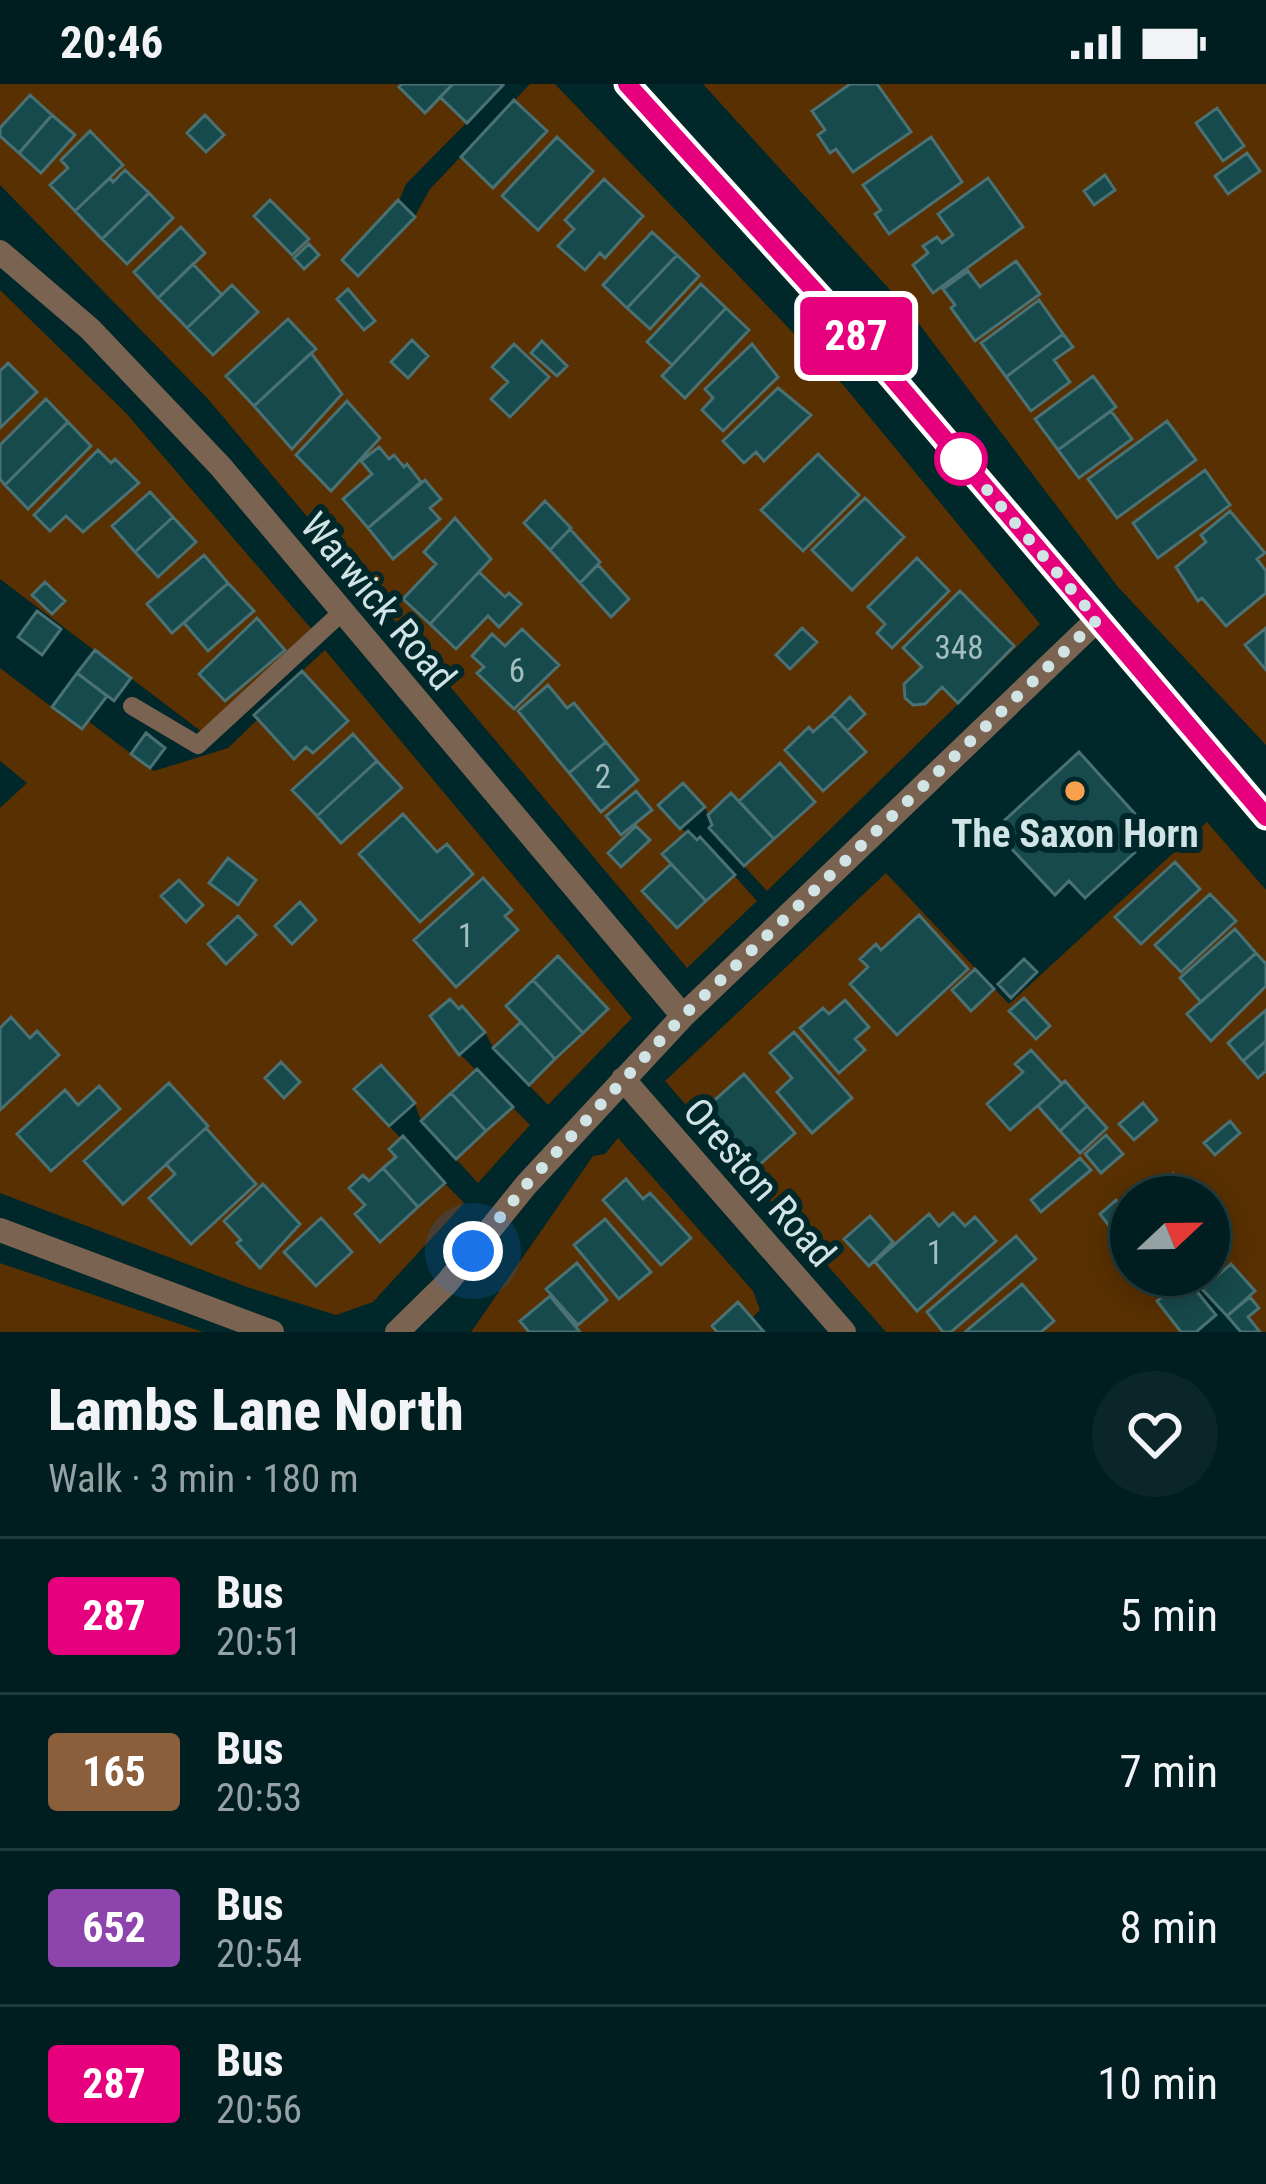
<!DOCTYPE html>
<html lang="en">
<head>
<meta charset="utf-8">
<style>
	:root { --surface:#001d1f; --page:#0a2628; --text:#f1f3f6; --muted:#95a2a4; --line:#223b3d }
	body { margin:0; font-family:"Roboto Condensed",sans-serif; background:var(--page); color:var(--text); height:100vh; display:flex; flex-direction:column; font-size:45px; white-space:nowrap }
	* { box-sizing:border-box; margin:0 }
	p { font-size:39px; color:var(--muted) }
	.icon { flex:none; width:66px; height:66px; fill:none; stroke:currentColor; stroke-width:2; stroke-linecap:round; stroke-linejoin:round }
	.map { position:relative; height:1248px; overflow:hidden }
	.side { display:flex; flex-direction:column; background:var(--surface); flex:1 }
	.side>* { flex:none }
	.badge { padding:0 24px; border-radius:9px; font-size:42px; line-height:78px }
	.needle { width:78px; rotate:68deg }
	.controls { position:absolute; left:1110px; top:1092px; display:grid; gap:24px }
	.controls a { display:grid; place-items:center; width:120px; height:120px; border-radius:50%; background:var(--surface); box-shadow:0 6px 30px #0003,0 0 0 3px var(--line); font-size:60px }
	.you { position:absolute; width:60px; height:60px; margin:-30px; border:9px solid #fff; border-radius:50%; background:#1a73e8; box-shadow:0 0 0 18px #1a73e833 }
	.map>.badge { position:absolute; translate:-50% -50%; box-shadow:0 0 0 6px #fff }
	.round { display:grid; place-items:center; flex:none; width:126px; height:126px; border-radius:63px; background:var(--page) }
	.head { display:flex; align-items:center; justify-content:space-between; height:204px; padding:0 48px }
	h1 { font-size:57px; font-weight:800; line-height:90px }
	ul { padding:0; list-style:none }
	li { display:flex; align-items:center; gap:36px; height:156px; padding:0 48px; border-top:3px solid var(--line) }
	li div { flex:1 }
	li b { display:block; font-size:45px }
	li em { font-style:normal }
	li .badge { min-width:132px; font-weight:700; text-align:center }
	.status { display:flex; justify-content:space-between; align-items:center; height:84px; padding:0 60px; background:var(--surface); direction:ltr }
	.status svg { height:33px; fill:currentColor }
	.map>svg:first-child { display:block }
	.green { fill:#583002 }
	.building { fill:#174a4c; stroke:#4a7173; stroke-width:3 }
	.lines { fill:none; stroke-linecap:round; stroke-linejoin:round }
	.lane { stroke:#7a6451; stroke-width:18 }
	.street { stroke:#7a6451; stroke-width:24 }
	.secondary { stroke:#ac896b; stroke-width:24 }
	.line-casing { stroke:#fff; stroke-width:27 }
	.line { stroke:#e6007e; stroke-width:18 }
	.walk { stroke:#d0e4e5; stroke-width:12; stroke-dasharray:0 21.6 }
	.stop-dot { fill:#fff; stroke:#e6007e; stroke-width:6 }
	.poi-dot { fill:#f8a04c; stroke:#002729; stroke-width:4.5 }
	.labels { text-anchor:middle; stroke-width:12; stroke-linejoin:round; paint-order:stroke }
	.number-label { font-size:33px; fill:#a2bebf }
	.street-label { font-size:39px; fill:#d0e4e5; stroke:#002729 }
	.poi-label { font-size:39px; font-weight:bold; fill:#d0e4e5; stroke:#002729 }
</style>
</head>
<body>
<div class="status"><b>20:46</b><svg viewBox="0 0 49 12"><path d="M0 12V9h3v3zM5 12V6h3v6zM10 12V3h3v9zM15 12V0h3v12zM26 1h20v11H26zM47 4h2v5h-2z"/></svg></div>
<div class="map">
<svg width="1266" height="1248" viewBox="0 0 1266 1248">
	<rect width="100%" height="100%" fill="#002729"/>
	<path class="green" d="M0,0H505L406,100L399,117L415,132L430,105L530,0H555L845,303L1040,540L767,807L709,744L712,740L705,724L681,744L696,756L700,753L757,817L687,884L208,315L0,101Z
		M703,0H1266V661L1118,503L910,228Z
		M0,206L126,329L314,548L202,648L0,495Z
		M325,566L632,934L548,1021L493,964L485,948L460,970L530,1041L478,1099L421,1037L415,1020L389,1042L464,1119L373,1218L336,1231L247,1203L0,1109V724L27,699L0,677V584L81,645L88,637L154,687L228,664L257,636L254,631Z
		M1207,738L1266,806V1248H1241L1190,1191H1209V1113H1131V1191H1188L1157,1217L1181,1248H886L665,997L886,789L1009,920Z
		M618,1054L753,1207L760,1226L752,1234L764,1248H471L593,1072L605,1070Z
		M0,1179L203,1248H0Z"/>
	<path class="building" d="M402,0H453L425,29L399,3Z
		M453,0H502L503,1L467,39L440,13Z
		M850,0H877L911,48L853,88L836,65L830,69L818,51L825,46L812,27Z
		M30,11L52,31L19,69L0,52V44Z
		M514,16L547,47L493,104L461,73Z
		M1217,24L1244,62L1223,77L1196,39Z
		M52,31L75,51L41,89L19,69Z
		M205,31L224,51L206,68L187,49Z
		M90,47L123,81L75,127L50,101L68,84L61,76Z
		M557,53L593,87L538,146L502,112Z
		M931,53L962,98L889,150L875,130L881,126L863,101Z
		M1247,69L1260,87L1228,110L1215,92Z
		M125,86L149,109L102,155L75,127L110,94L113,98Z
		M1105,91L1115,106L1094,121L1084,107Z
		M988,94L1023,143L933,209L913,181L928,169L923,162L937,153L942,159L953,151L938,130Z
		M604,95L643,132L605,174L600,169L585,186L558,162L574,145L565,136Z
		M149,109L173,134L127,180L102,155Z
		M270,116L309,155L292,171L254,132Z
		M398,116L415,133L358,192L342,176Z
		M181,143L205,169L158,214L134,188Z
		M652,148L677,171L627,224L603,201Z
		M309,160L319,171L304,185L294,174Z
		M677,171L699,192L650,245L627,224Z
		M1016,177L1040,210L975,257L951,224L955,221L943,205L968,187L980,203Z
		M193,180L222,211L187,244L158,214Z
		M701,200L726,224L672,281L647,258Z
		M232,201L258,228L213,271L187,244Z
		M348,205L375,237L364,246L337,215Z
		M1039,216L1063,250L1006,293L981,259Z
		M726,224L749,246L685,314L662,292Z
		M288,235L316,265L254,322L226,292Z
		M1063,250L1073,263L1054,276L1070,298L1031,327L1006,293Z
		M412,256L428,272L408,294L391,278Z
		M542,257L567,282L557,292L531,269Z
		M514,260L549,293L510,333L491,315L508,298L492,283Z
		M752,260L778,293L723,347L702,326L713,314L705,305Z
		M311,269L342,310L292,365L254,322Z
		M8,279L37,308L0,344V287Z
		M1093,292L1116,323L1058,366L1035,335Z
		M778,304L811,331L764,377L756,368L744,379L723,357Z
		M46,315L68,338L5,401L0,395V361Z
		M347,317L380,354L331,407L296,371Z
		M1111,327L1132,355L1079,394L1058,366Z
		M1167,337L1196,376L1117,434L1088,395Z
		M68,338L91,362L28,425L5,401Z
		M379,363L389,375L394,371L404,383L407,380L421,398L368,444L343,415L372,390L361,377Z
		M98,366L111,379L115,375L139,399L83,448L66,432L50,447L34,431Z
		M818,370L859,411L803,467L761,426Z
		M1205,386L1230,421L1158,474L1133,439Z
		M425,396L441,415L430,424L440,435L393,475L368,444Z
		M150,408L173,433L135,468L112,442Z
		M865,414L904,453L852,506L812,466Z
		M545,417L571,444L550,466L524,439Z
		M1230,427L1265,469L1257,475L1266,487V509L1226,542L1202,514L1198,517L1176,483L1206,458L1201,451Z
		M173,433L196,458L158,493L135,468Z
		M455,434L491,475L430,540L403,515L436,480L424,468Z
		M570,445L600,478L580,499L550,466Z
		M204,471L228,499L172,549L147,520Z
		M917,474L949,507L892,564L877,549L885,540L868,523Z
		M598,481L629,515L611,533L580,499Z
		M479,488L505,513L509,509L521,520L499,543L488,532L456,565L430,540Z
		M45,498L65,517L52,530L32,511Z
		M228,499L254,527L208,567L184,539Z
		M960,507L1014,562L958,619L942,603L925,620L913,621L905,614L904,600L922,583L903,564Z
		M37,527L61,545L42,571L18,553Z
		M257,534L285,566L225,617L199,590Z
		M802,544L817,558L790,585L776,571Z
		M1266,544V586L1245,561Z
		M522,545L559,581L514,625L477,589L484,583L472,572L492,550L505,562Z
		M95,566L131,594L114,617L77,589Z
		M302,587L348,637L313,669L306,663L294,675L254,631Z
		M77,589L107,612L82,645L52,623Z
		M548,601L567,624L574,619L606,658L569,689L518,627Z
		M850,613L865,630L847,647L832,631Z
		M832,631L866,668L823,707L785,666L809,643L813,648Z
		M146,649L165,664L150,684L131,670Z
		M353,650L377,677L317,732L292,706Z
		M606,658L638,696L601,728L569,689Z
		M1079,668L1154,751L1085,814L1069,797L1055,811L994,746Z
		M377,677L402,704L341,759L317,732Z
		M780,679L815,718L774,755L739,717Z
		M683,699L705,723L680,745L658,721Z
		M636,707L652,726L621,751L606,732Z
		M731,709L774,755L744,782L709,744L712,741L708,731Z
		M403,730L437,768L447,760L473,790L420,838L359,770Z
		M636,742L650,756L621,783L608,769Z
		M688,747L697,756L700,753L735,791L706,817L662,770Z
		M228,774L256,796L238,821L209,799Z
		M1175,778L1200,805L1141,860L1115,833Z
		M671,780L706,817L677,844L642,807Z
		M483,794L512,826L505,832L518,846L456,903L414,856Z
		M179,796L203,821L186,838L161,812Z
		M1210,810L1236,837L1181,888L1155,861Z
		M300,818L316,836L292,860L275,842Z
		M919,831L968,885L897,951L850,900L868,883L860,875L876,860L881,866Z
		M238,832L256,851L226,880L208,860Z
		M1235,845L1256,869L1201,918L1180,894Z
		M1256,869L1266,880V902L1211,957L1187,930Z
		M558,872L608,925L583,949L533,896Z
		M1024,875L1037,888L1011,914L998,900Z
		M975,885L994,905L971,927L952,906Z
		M533,896L583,949L555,975L506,922Z
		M1024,914L1050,942L1036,955L1009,927Z
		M450,915L459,925L462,922L485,948L459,971L430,932Z
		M845,916L869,943L855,955L865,966L839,989L800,944L823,924L829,930Z
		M1266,926V957L1243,977L1228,959Z
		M11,933L30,954L37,947L59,971L0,1026V944Z
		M521,938L555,975L529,1001L493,964Z
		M794,948L852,1014L812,1049L777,1008L792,994L770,969Z
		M1266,957V987L1258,994L1243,977Z
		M1031,966L1062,1000L1010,1046L987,1020L1023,988L1015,980Z
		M281,978L300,998L284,1014L265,994Z
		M381,981L415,1019L389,1042L354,1005Z
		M477,985L513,1023L486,1047L451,1009Z
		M744,990L795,1049L758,1082L707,1023Z
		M1065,997L1087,1022L1060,1047L1038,1022Z
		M169,999L208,1042L123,1120L84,1077Z
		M99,1002L120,1025L51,1087L17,1050L65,1006L78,1021Z
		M451,1009L486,1047L456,1075L421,1037Z
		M1143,1019L1157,1036L1134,1056L1119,1040Z
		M1087,1022L1107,1044L1080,1069L1060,1047Z
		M1230,1037L1240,1049L1215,1071L1204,1059Z
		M206,1044L256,1100L191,1160L149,1114L175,1090L166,1080Z
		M1106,1051L1123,1070L1101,1089L1085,1070Z
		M403,1052L445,1099L418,1123L383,1084L396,1073L389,1065Z
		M1080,1074L1091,1086L1041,1128L1031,1116Z
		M383,1084L418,1123L380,1158L355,1130L365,1121L349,1104L363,1091L369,1097Z
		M1173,1090L1185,1104L1175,1113H1147Z
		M626,1095L643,1115L650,1109L691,1154L661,1181L603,1116Z
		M263,1100L300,1140L260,1184L237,1159L241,1156L224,1137Z
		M1116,1116L1127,1128L1110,1143L1100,1130Z
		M953,1129L965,1142L975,1133L996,1157L917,1227L875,1178L929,1130L939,1142Z
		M870,1132L893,1158L869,1182L844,1155Z
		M321,1134L352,1168L316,1202L284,1168Z
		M605,1135L651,1188L619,1215L574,1161Z
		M1016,1152L1036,1175L951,1248H943L927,1228Z
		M577,1179L607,1216L578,1241L546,1205Z
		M1231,1180L1255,1207L1227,1232L1202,1205Z
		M1186,1194L1216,1231L1196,1248H1181L1157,1217Z
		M1022,1200L1054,1237L1041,1248H965Z
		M550,1212L580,1248H529L520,1237Z
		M1250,1213L1259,1224L1248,1233L1260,1248H1241L1227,1232Z
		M738,1218L752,1234L764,1248H717L712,1242Z"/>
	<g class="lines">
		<path class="lane" d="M132,622L198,661L341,529"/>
		<path class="street" d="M0,168L90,245L221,383L683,932
			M623,995L844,1248
			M0,1146L272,1248
			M397,1248L446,1200L526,1101L683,932L1097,536"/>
		<path class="secondary" d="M627,0L878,277L1266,733"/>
	</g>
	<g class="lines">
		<g class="line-casing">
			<path id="line" d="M627,0L878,277L1266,733"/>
		</g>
		<use href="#line" class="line"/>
		<path class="walk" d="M473,1167L526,1101L683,932L1097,536L961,375"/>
	</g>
	<circle class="stop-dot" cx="961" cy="375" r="24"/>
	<circle class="poi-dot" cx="1075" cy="707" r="12"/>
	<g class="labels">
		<g class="number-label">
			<text x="959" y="575">348</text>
			<text x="517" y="598">6</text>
			<text x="603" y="704">2</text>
			<text x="466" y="863">1</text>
			<text x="935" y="1180">1</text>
		</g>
		<g class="street-label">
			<text transform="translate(379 517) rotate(50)" y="14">Warwick Road</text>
			<text transform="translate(760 1098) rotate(49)" y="14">Oreston Road</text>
		</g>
		<g class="poi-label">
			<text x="1075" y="763">The Saxon Horn</text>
		</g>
	</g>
</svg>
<div class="controls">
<a><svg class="needle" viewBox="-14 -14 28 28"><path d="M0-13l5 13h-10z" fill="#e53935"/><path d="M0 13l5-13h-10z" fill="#95a2a4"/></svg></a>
</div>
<div class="you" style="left:473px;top:1167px"></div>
<b class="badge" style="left:856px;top:252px;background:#e6007e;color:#fff">287</b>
</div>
<section class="side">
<div class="head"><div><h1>Lambs Lane North</h1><p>Walk · 3 min · 180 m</p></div><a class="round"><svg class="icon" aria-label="heart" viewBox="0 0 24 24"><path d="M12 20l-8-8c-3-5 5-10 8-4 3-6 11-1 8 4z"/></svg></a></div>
<ul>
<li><span class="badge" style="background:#e6007e;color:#fff">287</span><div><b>Bus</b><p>20:51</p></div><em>5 min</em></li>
<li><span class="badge" style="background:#8b5e3c;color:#fff">165</span><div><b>Bus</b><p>20:53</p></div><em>7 min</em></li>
<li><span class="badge" style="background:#8e44ad;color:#fff">652</span><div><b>Bus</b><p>20:54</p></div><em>8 min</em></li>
<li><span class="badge" style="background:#e6007e;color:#fff">287</span><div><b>Bus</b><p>20:56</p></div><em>10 min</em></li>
</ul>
</section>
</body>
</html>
